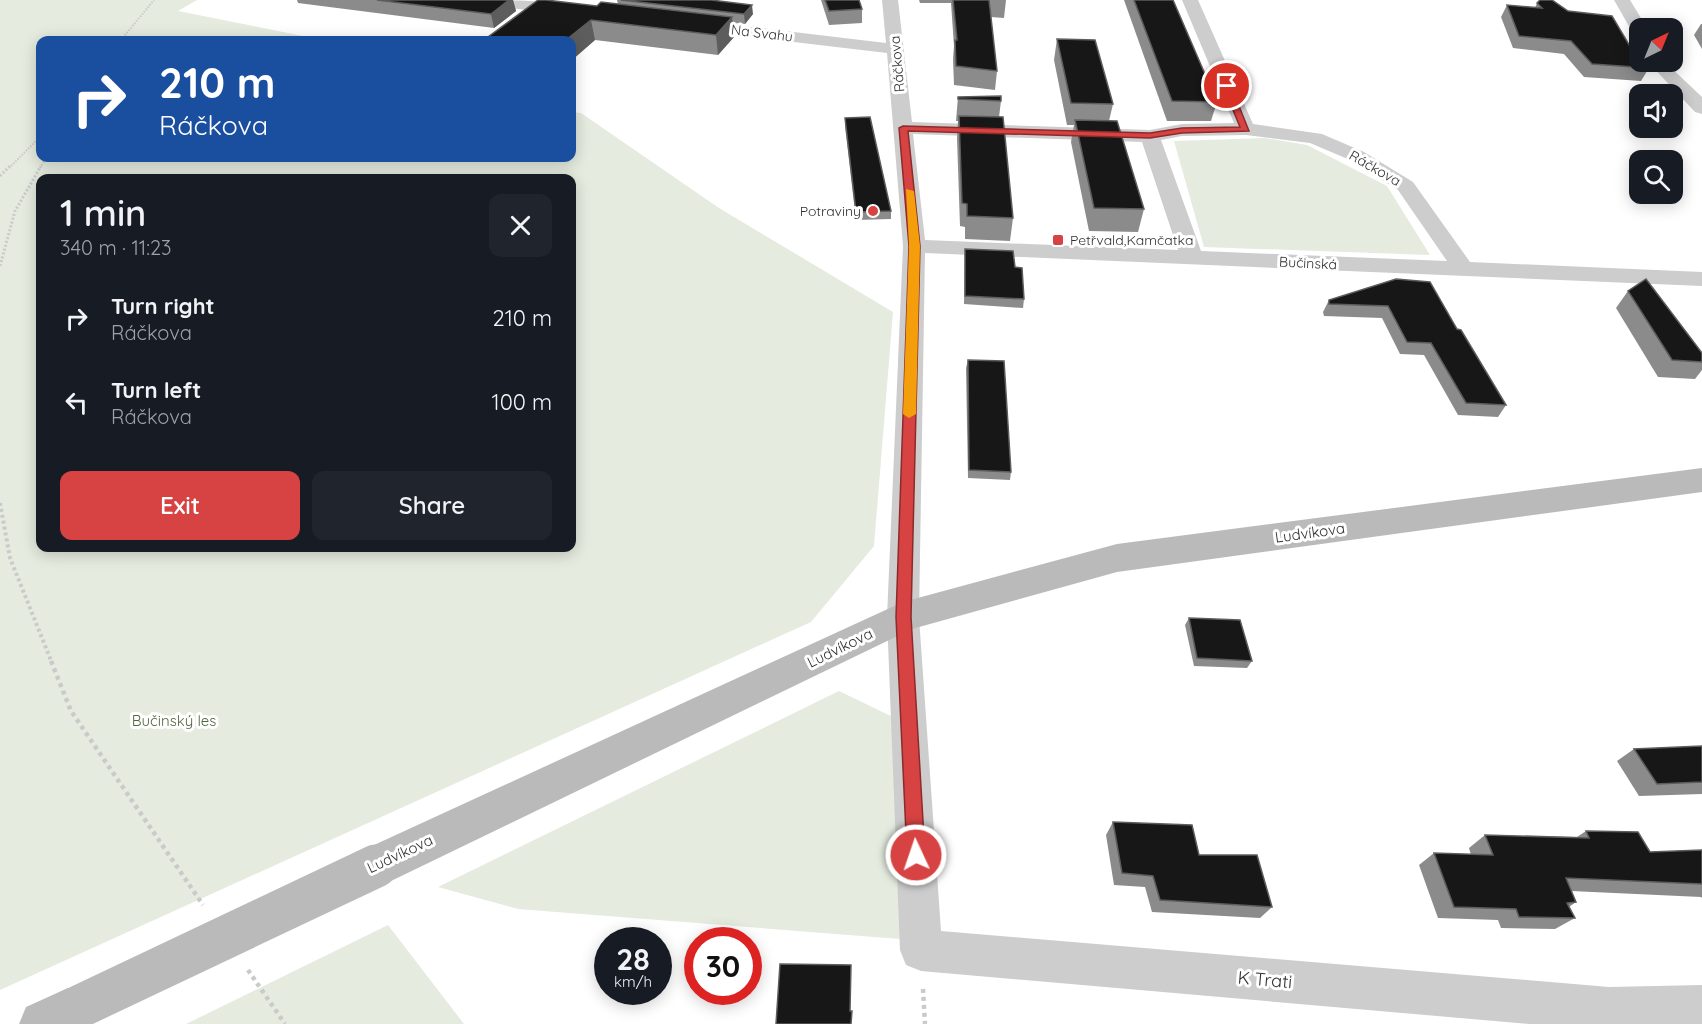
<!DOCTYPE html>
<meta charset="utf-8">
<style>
body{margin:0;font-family:Quicksand,sans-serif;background:#20242c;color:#f1f3f6;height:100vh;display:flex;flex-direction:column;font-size:22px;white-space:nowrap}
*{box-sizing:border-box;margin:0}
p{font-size:20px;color:#9ea1a6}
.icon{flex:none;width:33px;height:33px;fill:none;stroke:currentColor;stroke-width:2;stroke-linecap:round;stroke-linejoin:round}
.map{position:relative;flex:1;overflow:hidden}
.details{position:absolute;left:36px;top:174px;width:540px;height:378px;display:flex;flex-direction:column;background:#171b24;border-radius:12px;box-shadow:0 3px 15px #0003}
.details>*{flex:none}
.top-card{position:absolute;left:36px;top:36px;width:540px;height:126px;border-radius:12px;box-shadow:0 3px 15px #0003;background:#1a4fa0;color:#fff;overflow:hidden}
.needle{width:39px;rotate:43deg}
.tools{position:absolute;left:1629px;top:18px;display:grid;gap:12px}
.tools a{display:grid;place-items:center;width:54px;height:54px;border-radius:12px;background:#171b24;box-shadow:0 3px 15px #0003;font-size:30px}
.speed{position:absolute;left:594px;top:927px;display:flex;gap:12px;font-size:30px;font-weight:700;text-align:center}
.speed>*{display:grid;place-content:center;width:78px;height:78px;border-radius:50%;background:#171b24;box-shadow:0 3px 15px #0003;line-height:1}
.speed small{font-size:15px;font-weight:400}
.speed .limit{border:9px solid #d22;background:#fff;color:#111}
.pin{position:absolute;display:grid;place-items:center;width:51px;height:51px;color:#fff;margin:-26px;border:3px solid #fff;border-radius:50%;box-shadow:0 2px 6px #0007}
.me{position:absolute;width:66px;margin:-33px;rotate:357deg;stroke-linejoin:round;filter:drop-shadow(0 0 4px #0008)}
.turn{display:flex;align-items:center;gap:21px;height:126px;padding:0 24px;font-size:27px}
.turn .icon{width:78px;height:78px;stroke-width:2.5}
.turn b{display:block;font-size:42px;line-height:51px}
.round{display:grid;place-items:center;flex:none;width:63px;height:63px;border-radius:12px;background:#20242c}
.headline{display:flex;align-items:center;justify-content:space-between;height:102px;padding:0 24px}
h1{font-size:36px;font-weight:600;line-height:45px}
.primary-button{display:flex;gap:12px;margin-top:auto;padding:12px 24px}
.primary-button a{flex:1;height:69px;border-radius:12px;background:#d74242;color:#fff;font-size:24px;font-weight:600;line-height:69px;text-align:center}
.primary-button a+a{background:#20242c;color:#f1f3f6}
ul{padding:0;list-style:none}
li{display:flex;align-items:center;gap:18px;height:84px;padding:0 24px}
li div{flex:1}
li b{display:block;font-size:22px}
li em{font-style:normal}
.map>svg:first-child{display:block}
.green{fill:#e5ebdf;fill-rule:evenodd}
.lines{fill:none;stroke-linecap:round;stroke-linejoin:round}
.path-far3{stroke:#cacaca;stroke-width:2;stroke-dasharray:1.5 1.5;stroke-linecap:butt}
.path-far2{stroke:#cacaca;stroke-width:3;stroke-dasharray:2 2;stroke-linecap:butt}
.path-far1{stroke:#cacaca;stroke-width:4;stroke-dasharray:3 3;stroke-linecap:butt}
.path{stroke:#cacaca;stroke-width:4.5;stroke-dasharray:4 4;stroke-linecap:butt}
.street{fill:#cdcdcd;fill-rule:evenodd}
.secondary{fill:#bababa;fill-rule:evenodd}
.secondary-bridge{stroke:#bababa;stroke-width:43}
.wall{fill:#8b8b8b}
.shaded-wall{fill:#5d5d5d}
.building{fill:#171717;stroke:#5d5d5d;stroke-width:1.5}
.route{fill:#d74242;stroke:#8c2b2b;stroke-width:1.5}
.slow{fill:#f59e0b}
.poi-dot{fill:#d74242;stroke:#fff;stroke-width:2}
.labels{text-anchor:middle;stroke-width:6;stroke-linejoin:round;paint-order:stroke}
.far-street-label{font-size:14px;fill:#303030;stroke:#fff}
.far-poi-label{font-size:14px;fill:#303030;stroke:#fff;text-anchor:end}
.street-label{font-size:15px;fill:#303030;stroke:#fff}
.park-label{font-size:15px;fill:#506840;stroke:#fff}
.near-street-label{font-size:18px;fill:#303030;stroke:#fff}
</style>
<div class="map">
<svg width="1702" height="1024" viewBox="0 0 1702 1024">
<rect width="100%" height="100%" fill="#fff"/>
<!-- green -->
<g class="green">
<path d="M0 0H197L178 11 323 40H40V158H572V112L581 113 719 208 893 312 874 546 811 622 0 990ZM40 178H572V548H40Z"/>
<path d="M1265 138 1307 145 1387 186 1430 255 1204 247 1174 141Z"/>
<path d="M839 691 901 721 900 939 518 909 438 887Z"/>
<path d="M388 925 464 1024H186Z"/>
</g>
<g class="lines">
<!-- path-far3 -->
<g class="path-far3">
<path d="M121 40 154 0"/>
<path d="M9 168 40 137"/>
<path d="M40 168 46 158"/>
</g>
<!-- path-far2 -->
<g class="path-far2">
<path d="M0 176 10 166"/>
<path d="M0 266 15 211 41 166"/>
</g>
<!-- path-far1 -->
<path class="path-far1" d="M0 503 10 558 52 663"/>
<!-- path -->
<g class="path">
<path d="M51 661 71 711 203 905"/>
<path d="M248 970 285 1024"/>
<path d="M923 989 925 1024"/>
</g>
<!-- street -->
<g class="street">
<path d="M476 0C494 0 569 0 579 10L571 15 484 5Z"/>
<path d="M882 0H898L912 122 1150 130 1182 124 1234 123 1182 0H1198L1253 124 1322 134 1364 152 1413 182 1470 262 1702 272V286L925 253 919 617 941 931 1609 987 1702 985V1024H1529L921 971 906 965 900 950 887 617 903 246 887 53 693 30 685 25 693 20 886 43ZM913 134 1142 142 1178 250 925 240ZM1246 135 1310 143 1350 160 1398 190 1447 261 1201 251 1161 140 1182 136Z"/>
<path d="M1614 0H1630L1647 28H1640V36L1634 35Z"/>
<path d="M1648 62H1665L1702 97V114L1695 112Z"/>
</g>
<!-- secondary -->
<g class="secondary">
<path d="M1702 468V492L1117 572 912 629 391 881 376 888 361 881 354 866 361 851 903 602 1117 544Z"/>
<path d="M68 988 85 995 92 1012 87 1024H19L26 1007Z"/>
</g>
<!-- secondary-bridge -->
<path class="secondary-bridge" d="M68 1012 376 866"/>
</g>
<!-- wall -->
<g class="wall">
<path d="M297 0H513L516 11 494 28 298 3Z"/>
<path d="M617 0H660L753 14 745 24 733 23 734 37 718 55 595 40 572 60 597 6 618 4Z"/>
<path d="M821 0H859L862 9V23L829 25Z"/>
<path d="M919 0H1006L1004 18 991 17 997 71 995 90 954 85 953 59 954 46 951 3H920Z"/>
<path d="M1124 0H1173L1217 102 1211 121H1167Z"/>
<path d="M1537 3 1638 60 1649 68 1641 81 1584 77 1564 54 1513 48 1501 17 1507 5 1535 8Z"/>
<path d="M1701 24H1702V49L1694 35Z"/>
<path d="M1057 39 1113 104 1109 121 1144 209 1138 232 1089 231 1071 142 1074 125H1067L1054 60Z"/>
<path d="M958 97 1001 101 999 117 1013 218 1010 241 965 239V227L960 226 957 138 958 121H956Z"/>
<path d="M845 118 891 211V219L856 220 845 126Z"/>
<path d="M965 249 1015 267 1024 299 1023 308 964 304Z"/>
<path d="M1396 279 1457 329 1506 405 1498 417 1458 415 1424 355 1400 354 1382 318 1324 316 1323 312 1329 300Z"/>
<path d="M1628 291 1702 353V370L1695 379 1658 377 1616 308Z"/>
<path d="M968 360 1011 472 1010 480 968 478 966 368Z"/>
<path d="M1189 618 1252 661 1247 668 1194 666 1185 625Z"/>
<path d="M1702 746V794L1639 796 1617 761 1634 749Z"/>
<path d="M1113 822 1199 855 1272 907 1260 918 1152 912 1145 887 1114 885 1106 835Z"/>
<path d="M1586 831 1650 852 1702 850V898L1701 897 1571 891 1576 902 1569 907 1575 918 1555 929 1501 928 1498 920 1438 918 1419 865 1434 853 1471 855 1469 848 1485 835 1577 837Z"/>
</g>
<!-- shaded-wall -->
<g class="shaded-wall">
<path d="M509 0H513L516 11 494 28 491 14Z"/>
<path d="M752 5 753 14 745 24 744 14Z"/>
<path d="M732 17 734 37 718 55 716 35Z"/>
<path d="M591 20 595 40 572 60V40H566Z"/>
</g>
<!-- building -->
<g class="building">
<path d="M377 0H509L491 14Z"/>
<path d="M538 0H546L597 6 601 2 732 17 716 35 591 20 566 40H484Z"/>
<path d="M621 0H711L752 5 744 14Z"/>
<path d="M825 0H859L862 9 829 11Z"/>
<path d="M953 0H989L997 71 956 66 955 40H957Z"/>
<path d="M1134 0H1173L1217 102 1172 101Z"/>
<path d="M1540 0H1552L1568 11 1612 16 1638 60 1649 68 1592 64 1571 41 1519 36 1507 5 1542 8 1537 3Z"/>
<path d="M1057 39 1095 40 1113 104 1071 103Z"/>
<path d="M1001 96V101L958 99V97Z"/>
<path d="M959 116 1003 117 1013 218 967 216V204L962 203Z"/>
<path d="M870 117 891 211 856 212 845 118Z"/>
<path d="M1075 120 1117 121 1144 209 1094 208Z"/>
<path d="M965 249 1013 251 1015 267 1022 268 1024 299 965 296Z"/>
<path d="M1396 279 1430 282 1457 329 1461 330 1506 405 1466 403 1431 343 1407 342 1388 306 1329 304V300Z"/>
<path d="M1646 279 1702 353V362L1672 360 1628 291Z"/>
<path d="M968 360 1004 361 1011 472 969 470Z"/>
<path d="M1189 618 1240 620 1252 661 1197 658Z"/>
<path d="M1702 746V782L1657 784 1634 749Z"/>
<path d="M1113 822 1192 825 1199 855H1257L1272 907 1160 900 1153 876 1122 873Z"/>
<path d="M1586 831 1638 832 1650 852 1702 850V884L1566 878 1576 902 1567 903 1575 918 1519 917 1516 909 1454 907 1434 853 1493 855 1485 835 1589 838Z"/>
<path d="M780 964 851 965 850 1011H852L851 1024H776Z"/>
</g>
<!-- route -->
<path class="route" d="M1227 84 1231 86 1249 131 1182 133 1150 138 908 131 920 246 911 617 925 855 922 861 916 864 909 861 907 855 896 617 909 246 899 128 903 126 1150 133 1182 128 1240 127 1223 86Z"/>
<!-- slow -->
<path class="slow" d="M906 189 914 191 920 246 916 414 909 418 903 414 909 246Z"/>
<!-- markers -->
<g class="poi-dot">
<circle cx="873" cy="211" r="6"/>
<rect x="1052" y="234" width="12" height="12" rx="3"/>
</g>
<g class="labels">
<!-- far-street labels -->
<g class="far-street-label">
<text transform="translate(762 33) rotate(7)" y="5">Na Svahu</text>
<text transform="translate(897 64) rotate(-95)" y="5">Ráčkova</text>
<text transform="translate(1375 168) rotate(30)" y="5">Ráčkova</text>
<text transform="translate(1308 263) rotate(3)" y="5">Bučinská</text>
</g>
<!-- far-poi labels -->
<g class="far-poi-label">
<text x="861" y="216">Potraviny</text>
<text x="1070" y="245" text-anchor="start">Petřvald,Kamčatka</text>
</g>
<!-- street labels -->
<g class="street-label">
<text transform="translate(1310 533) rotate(-8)" y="5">Ludvíkova</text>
<text transform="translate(840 648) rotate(-26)" y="5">Ludvíkova</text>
<text transform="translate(400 854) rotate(-25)" y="5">Ludvíkova</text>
</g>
<!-- park labels -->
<g class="park-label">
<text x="174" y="726">Bučinský les</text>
</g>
<!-- near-street labels -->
<g class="near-street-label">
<text transform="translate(1265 980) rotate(5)" y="6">K Trati</text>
</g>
</g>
</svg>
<div class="tools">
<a><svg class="needle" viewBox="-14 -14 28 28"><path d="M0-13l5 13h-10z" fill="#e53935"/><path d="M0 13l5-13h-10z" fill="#9ea1a6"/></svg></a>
<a><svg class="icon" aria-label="sound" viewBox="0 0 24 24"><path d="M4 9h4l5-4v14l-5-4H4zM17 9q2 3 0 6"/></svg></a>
<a><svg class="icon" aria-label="search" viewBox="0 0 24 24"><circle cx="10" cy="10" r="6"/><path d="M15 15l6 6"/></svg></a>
</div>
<div class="speed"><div>28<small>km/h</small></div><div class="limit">30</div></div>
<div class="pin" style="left:1227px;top:86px;background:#d93025"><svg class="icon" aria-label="arrive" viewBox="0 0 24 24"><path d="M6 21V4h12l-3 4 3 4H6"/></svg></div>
<svg class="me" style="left:916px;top:855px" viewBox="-20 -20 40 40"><circle r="17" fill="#d74242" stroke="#fff" stroke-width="3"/><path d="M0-11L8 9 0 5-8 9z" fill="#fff"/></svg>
<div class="top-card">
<div class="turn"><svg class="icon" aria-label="right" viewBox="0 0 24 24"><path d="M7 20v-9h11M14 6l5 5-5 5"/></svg><div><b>210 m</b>Ráčkova</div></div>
</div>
<section class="details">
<div class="headline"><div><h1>1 min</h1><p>340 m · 11:23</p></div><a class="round"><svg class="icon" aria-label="close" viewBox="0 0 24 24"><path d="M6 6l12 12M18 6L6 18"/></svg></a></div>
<ul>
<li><svg class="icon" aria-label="right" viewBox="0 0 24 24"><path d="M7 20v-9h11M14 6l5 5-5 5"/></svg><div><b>Turn right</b><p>Ráčkova</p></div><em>210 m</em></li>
<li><svg class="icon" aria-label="left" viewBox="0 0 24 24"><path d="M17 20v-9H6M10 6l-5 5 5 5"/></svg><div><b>Turn left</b><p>Ráčkova</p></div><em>100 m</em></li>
</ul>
<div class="primary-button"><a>Exit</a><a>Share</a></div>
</section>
</div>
